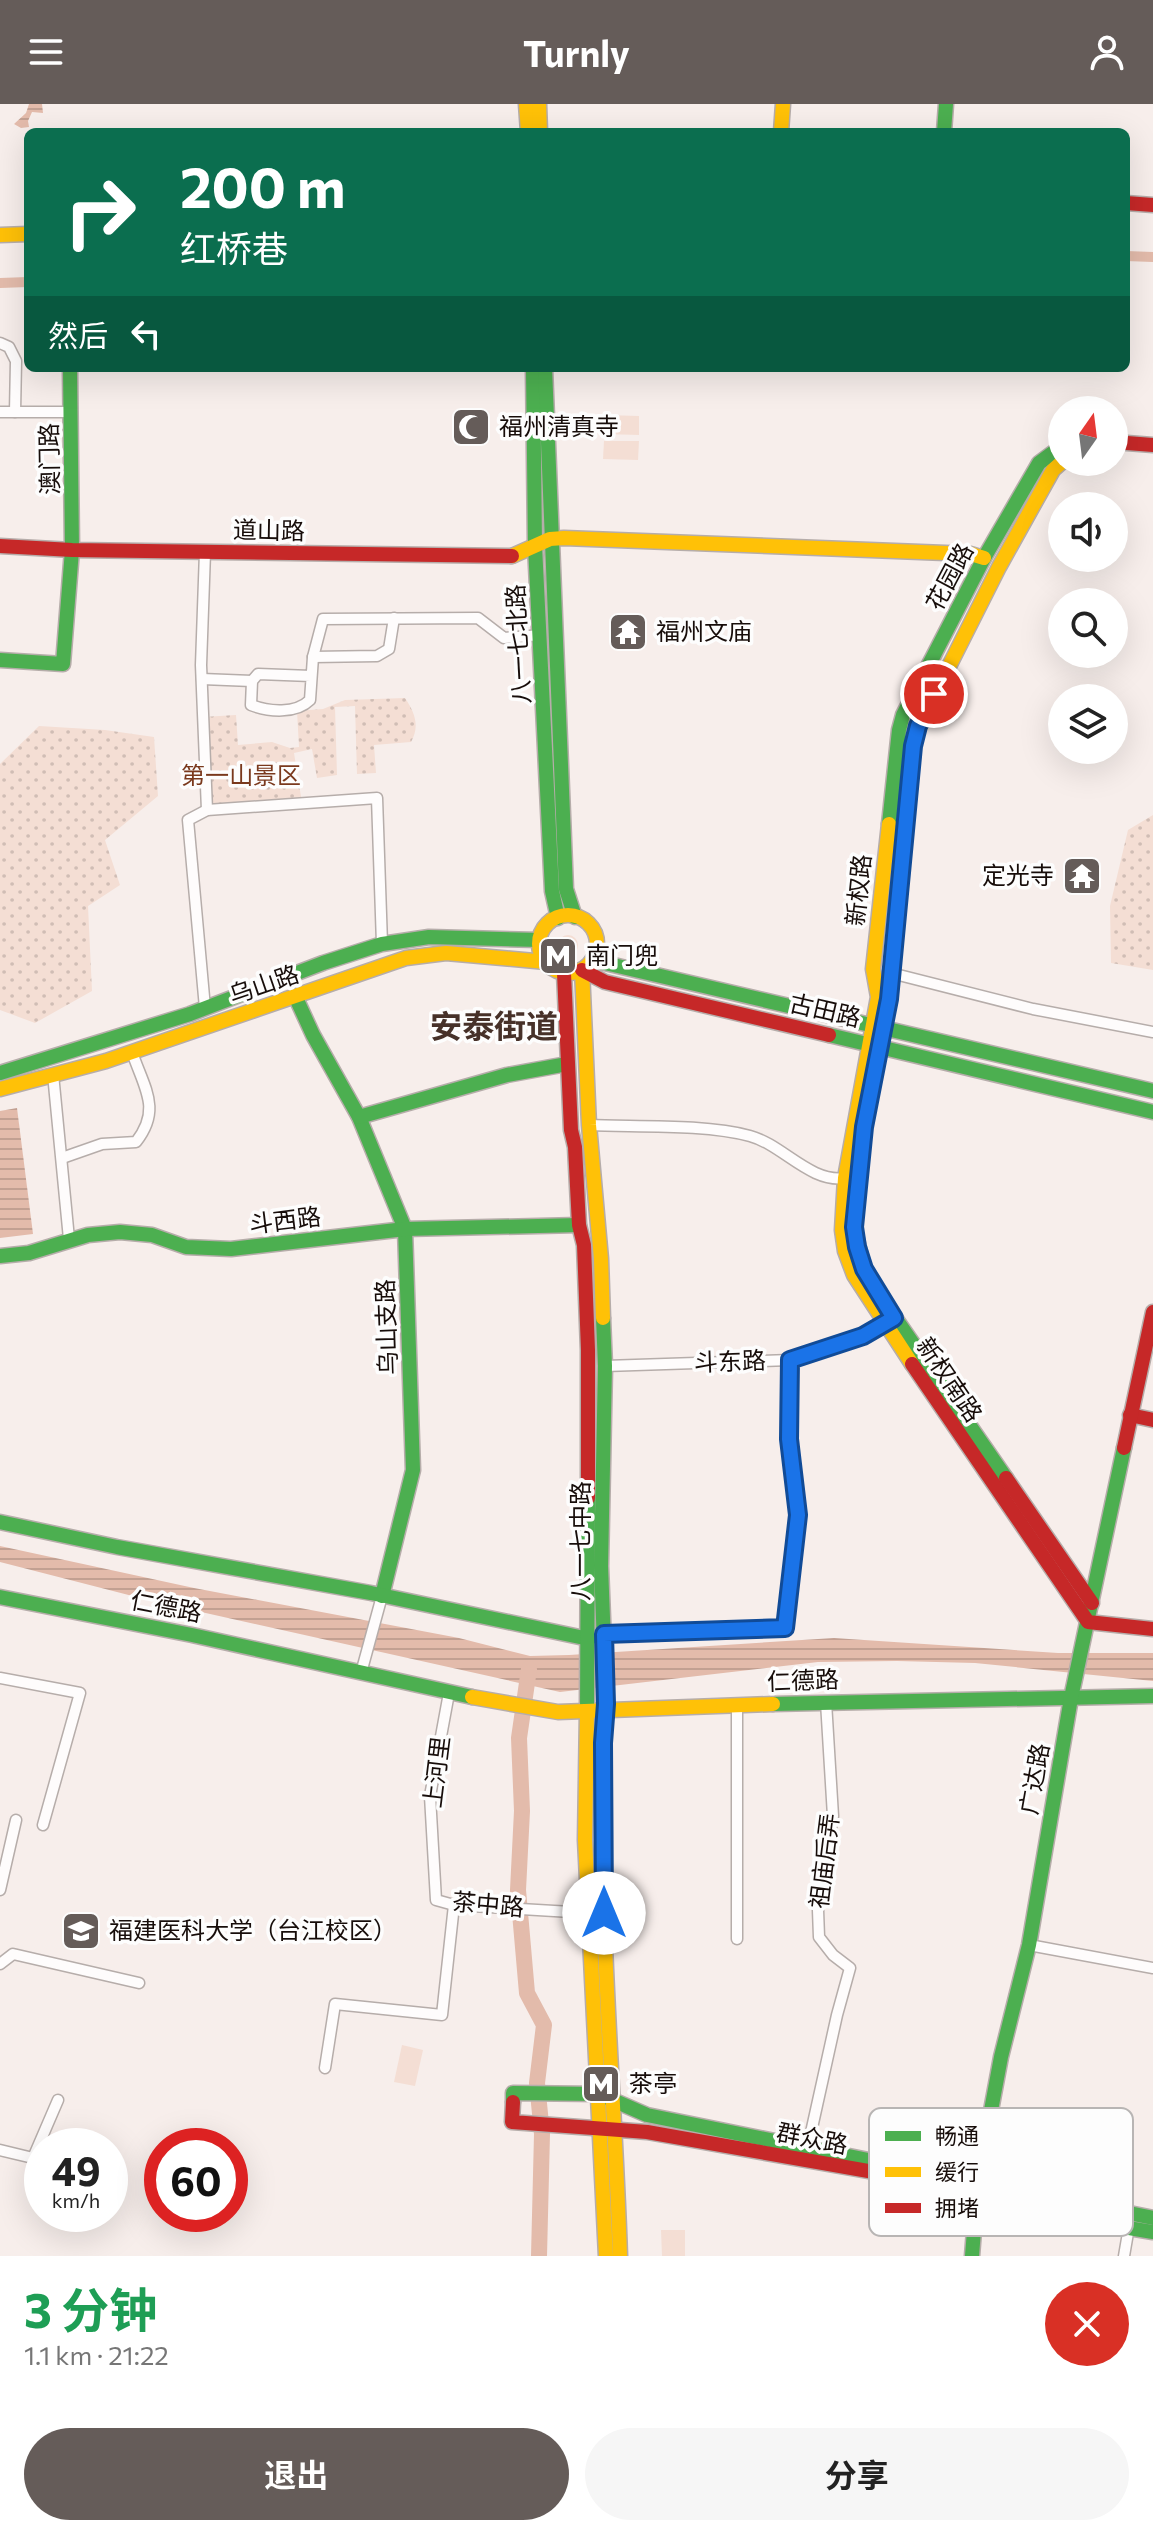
<!DOCTYPE html>
<html lang="zh">
<meta charset="utf-8">
<style>
body{margin:0;font-family:Commissioner,"Noto Sans SC",sans-serif;background:#f6f6f6;color:#222;height:100vh;display:flex;flex-direction:column;font-size:30px;white-space:nowrap}
*{box-sizing:border-box;margin:0}
p{font-size:26px;color:#767676}
.icon{flex:none;width:44px;height:44px;fill:none;stroke:currentColor;stroke-width:2;stroke-linecap:round;stroke-linejoin:round}
.map{position:relative;height:2152px;overflow:hidden}
.sheet{display:flex;flex-direction:column;background:#fff;flex:1}
.sheet>*{flex:none}
.top-card{position:absolute;left:24px;top:24px;width:1106px;height:244px;border-radius:12px;box-shadow:0 8px 32px #0002;background:#0b6e4f;color:#fff;overflow:hidden}
.needle{width:52px;rotate:14deg}
.controls{position:absolute;left:1048px;top:292px;display:grid;gap:16px}
.controls a{display:grid;place-items:center;width:80px;height:80px;border-radius:50%;background:#fff;box-shadow:0 8px 32px #0002;font-size:40px}
.speed{position:absolute;left:24px;top:2024px;display:flex;gap:16px;font-size:40px;font-weight:700;text-align:center}
.speed>*{display:grid;place-content:center;width:104px;height:104px;border-radius:50%;background:#fff;box-shadow:0 8px 32px #0002;line-height:1}
.speed small{font-size:20px;font-weight:400}
.speed .limit{border:12px solid #d22;background:#fff;color:#111}
.pin{position:absolute;display:grid;place-items:center;width:68px;height:68px;color:#fff;margin:-34px;border:4px solid #fff;border-radius:50%;box-shadow:0 2px 8px #0007}
.me{position:absolute;width:88px;margin:-44px;rotate:0deg;stroke-linejoin:round;filter:drop-shadow(0 0 6px #0008)}
.turn{display:flex;align-items:center;gap:28px;height:168px;padding:0 24px;font-size:36px}
.turn .icon{width:104px;height:104px;stroke-width:2.5}
.turn b{display:block;font-size:56px;line-height:68px}
.then{display:flex;align-items:center;height:76px;padding:0 24px;background:#0003;gap:16px;font-size:30px}
.round{display:grid;place-items:center;flex:none;width:84px;height:84px;border-radius:42px;background:#f6f6f6}
.summary{display:flex;align-items:center;justify-content:space-between;height:136px;padding:0 24px}
h1{font-size:48px;font-weight:700;line-height:60px;color:#1e9e55}
.action{display:flex;gap:16px;margin-top:auto;padding:16px 24px}
.action a{flex:1;height:92px;border-radius:48px;background:#655c59;color:#fff;font-size:32px;font-weight:700;line-height:92px;text-align:center}
.action a+a{background:#f6f6f6;color:#222}
header{display:flex;justify-content:space-between;align-items:center;height:104px;padding:0 24px;background:#655c59;color:#fff;font-size:36px;font-weight:700}
.map>svg:first-child{display:block}
.grass{fill:#f4ded4}
.park{fill:url(#park-dots)}
.water{fill:url(#water-rules)}
.lines{fill:none;stroke-linecap:round;stroke-linejoin:round}
.canal{stroke:#e3bbab;stroke-width:10}
.river{stroke:#e3bbab;stroke-width:16}
.street-casing{stroke:#b6adaa;stroke-width:13}
.fast-casing{stroke:#b6adaa;stroke-width:17}
.slow-casing{stroke:#b6adaa;stroke-width:17}
.jam-casing{stroke:#b6adaa;stroke-width:17}
.street{stroke:#fefcfc;stroke-width:10}
.fast{stroke:#4caf50;stroke-width:14}
.slow{stroke:#ffc107;stroke-width:14}
.jam{stroke:#c62828;stroke-width:14}
.route-casing{stroke:#114b97;stroke-width:20}
.route{stroke:#1a73e8;stroke-width:14}
.labels{text-anchor:middle;stroke-width:7;stroke-linejoin:round;paint-order:stroke}
.poi-label{font-size:24px;fill:#170d0a;stroke:#fdfdfd;text-anchor:start}
.street-label{font-size:24px;fill:#170d0a;stroke:#fdfdfd}
.park-label{font-size:24px;fill:#7a391d;stroke:#fdfdfd}
.district-label{font-size:32px;font-weight:bold;fill:#473129;stroke:#fdfdfd}
.key{fill:#fdfdfd;stroke:#b8b5b4;stroke-width:2}
.key-label{font-size:22px;fill:#170d0a}
</style>
<header><svg class="icon" aria-label="menu" viewBox="0 0 24 24"><path d="M4 6h16M4 12h16M4 18h16"/></svg>Turnly<svg class="icon" aria-label="person" viewBox="0 0 24 24"><circle cx="12" cy="8" r="4"/><path d="M4 21q1-7 8-7t8 7"/></svg></header>
<div class="map">
<svg width="1153" height="2152" viewBox="0 0 1153 2152">
<defs>
<pattern id="park-dots" width="8" height="8" patternUnits="userSpaceOnUse" patternTransform="scale(2)"><rect width="8" height="8" fill="#f4ded4"/><path d="M2 2h.1M6 6h.1" fill="none" stroke="#d0bdb5" stroke-width="1.8" stroke-linecap="round"/></pattern>
<pattern id="water-rules" width="6" height="5" patternUnits="userSpaceOnUse" patternTransform="scale(2)"><rect width="6" height="5" fill="#e3bbab"/><path d="M0 2.5h6" fill="none" stroke="#c2a092"/></pattern>
</defs>
<rect width="100%" height="100%" fill="#f7eeeb"/>
<!-- grass -->
<g class="grass">
<path d="M604 311 639 312V331L604 330Z"/>
<path d="M604 337H639L638 356 603 355Z"/>
<circle cx="568" cy="841" r="10"/>
<path d="M402 1941 423 1946 415 1982 394 1978Z"/>
<path d="M661 2126H685V2152H662Z"/>
</g>
<!-- park -->
<g class="park">
<path d="M405 594C415 609 420 622 411 638L374 641 376 669 357 670 355 602 335 603 337 671 317 674 312 645 294 649 302 699 207 706 203 613 236 611 238 641 272 638 290 644 299 643 297 607 323 605 345 596Z"/>
<path d="M39 622 105 626 154 633 158 692 105 736 120 781 88 802 92 887 35 919 0 906V660Z"/>
<path d="M1153 711V866L1111 859 1110 802 1128 726Z"/>
</g>
<!-- water -->
<g class="water">
<path d="M29 0H42L43 9 32 8 28 17 29 23 21 24 14 20 26 9Z"/>
<path d="M17 1004 33 1130 0 1134V1007Z"/>
<path d="M0 1442 194 1484 459 1534 530 1552 569 1551 834 1534 1058 1549H1153V1577L975 1559 897 1557 818 1558 560 1588 152 1497 0 1458Z"/>
</g>
<g class="lines">
<!-- canal -->
<g class="canal">
<path d="M1126 152 1153 153"/>
<path d="M0 179 28 178"/>
</g>
<!-- river -->
<path class="river" d="M529 1565 519 1634 522 1707 518 1786 527 1889 544 1921 537 1979 542 2030 539 2152"/>
<!-- street casing -->
<g class="street-casing">
<g id="street">
<path d="M0 239 9 243 16 257 15 308"/>
<path d="M0 308H71"/>
<path d="M205 448 201 561 207 706"/>
<path d="M313 553 377 552 389 545 394 514"/>
<path d="M311 572 258 570 252 577 251 601C269 608 296 610 310 596L313 553 323 515 478 514 504 534 541 531"/>
<path d="M202 575 252 577"/>
<path d="M891 869 1033 905 1153 928"/>
<path d="M205 904 188 716 207 706 377 694 382 840"/>
<path d="M53 970 69 1135"/>
<path d="M589 1021C637 1023 706 1020 750 1032 783 1041 810 1079 845 1074"/>
<path d="M62 1054 102 1040 136 1038C162 1005 144 984 132 948"/>
<path d="M605 1262 790 1256 863 1232 887 1219"/>
<path d="M604 1530 785 1524 798 1411 789 1335 790 1256"/>
<path d="M361 1569 382 1492"/>
<path d="M0 1574 80 1589 43 1721"/>
<path d="M449 1589 430 1692 436 1796 454 1801 588 1809"/>
<path d="M737 1601V1835"/>
<path d="M0 1786 16 1716"/>
<path d="M1029 1841 1153 1864"/>
<path d="M0 1860 13 1850 139 1879"/>
<path d="M325 1964 335 1900 442 1911 454 1801"/>
<path d="M808 2042 837 1911 850 1864 833 1851 819 1833 818 1806 833 1712 826 1598"/>
<path d="M0 2046 33 2054 58 1996"/>
<path d="M1124 2152 1129 2123"/>
</g>
</g>
<!-- fast casing -->
<g class="fast-casing">
<g id="fast">
<path d="M944 28 946 0"/>
<path d="M533 264 535 442 552 787 558 814"/>
<path d="M545 264 566 785 575 813"/>
<path d="M0 556 63 560 72 446 70 264"/>
<path d="M919 622 915 630 889 895 864 1023 854 1123 864 1165 878 1189 1006 1374"/>
<path d="M889 720 899 626 903 611 984 454 1039 359 1062 342"/>
<path d="M592 856 1153 987"/>
<path d="M296 894 313 931 359 1013 405 1125 413 1366 382 1492"/>
<path d="M829 931 1153 1008"/>
<path d="M0 969 190 910 323 859 382 840 429 833 540 836"/>
<path d="M359 1013 507 971 567 960"/>
<path d="M0 1152 29 1149 88 1131 120 1128 152 1131 186 1143 231 1145 405 1125 579 1121"/>
<path d="M603 1214 605 1262 601 1462 606 1592"/>
<path d="M0 1418 117 1443 371 1489 589 1535"/>
<path d="M0 1493 192 1531 472 1593"/>
<path d="M773 1600 1153 1592"/>
<path d="M587 1608 588 1394"/>
<path d="M513 1998V1989L599 1990 647 2011 1153 2114"/>
<path d="M908 2074 1063 2113 1153 2128"/>
<path d="M972 2152 978 2076 1001 1953 1029 1841 1071 1594 1124 1344"/>
</g>
</g>
<!-- slow casing -->
<g class="slow-casing">
<g id="slow">
<path d="M526 0 528 28"/>
<path d="M539 0 540 28"/>
<path d="M781 28 783 0"/>
<path d="M0 131 28 130"/>
<path d="M512 452 550 435 564 434 971 450 984 454"/>
<path d="M919 622 999 463 1053 366 1062 358"/>
<path d="M889 720 873 865 878 893 845 1074 842 1126 845 1147 854 1171 912 1260"/>
<circle cx="568" cy="840" r="29"/>
<path d="M582 866 589 1021 601 1155 603 1214"/>
<path d="M0 985 106 957 406 854 446 849 546 858"/>
<path d="M606 1592C594 1779 614 1966 620 2152"/>
<path d="M472 1593 558 1608 773 1600"/>
<path d="M587 1608 585 1736 606 2152"/>
</g>
</g>
<!-- jam casing -->
<g class="jam-casing">
<g id="jam">
<path d="M1126 99 1153 101"/>
<path d="M1114 338 1153 341"/>
<path d="M0 442 72 446 512 452"/>
<path d="M582 866 605 878 829 931"/>
<path d="M564 869 571 1026 575 1043 579 1121 584 1141 588 1246V1394"/>
<path d="M912 1260 1088 1518 1153 1525"/>
<path d="M1130 1311 1153 1316"/>
<path d="M1124 1344 1153 1208"/>
<path d="M1006 1374 1092 1499"/>
<path d="M513 1998 512 2018 647 2028 908 2074"/>
</g>
</g>
<!-- street -->
<use href="#street" class="street"/>
<!-- fast -->
<use href="#fast" class="fast"/>
<!-- slow -->
<use href="#slow" class="slow"/>
<!-- jam -->
<use href="#jam" class="jam"/>
</g>
<g class="lines">
<!-- route casing -->
<g class="route-casing">
<path id="route" d="M604 1809 603 1639 606 1600 604 1530 785 1524 798 1411 789 1335 790 1256 863 1232 894 1214 864 1165 857 1143 854 1123 864 1023 889 895 913 642 918 622 934 590"/>
</g>
<!-- route -->
<use href="#route" class="route"/>
</g>
<!-- icons -->
<defs>
<g id="mosque-square" transform="scale(2)"><rect x="-9" y="-9" width="18" height="18" rx="4" fill="#655c59" stroke="#fdfdfd"/><path d="M3.5-4.9A6 6 0 1 0 3.5 4.9A5 5 0 1 1 3.5-4.9Z" fill="#fff"/></g>
<g id="temple-square" transform="scale(2)"><rect x="-9" y="-9" width="18" height="18" rx="4" fill="#655c59" stroke="#fdfdfd"/><path d="M0-6L5-2H3V0L6.5 2.5H4V6H1.5V3h-3V6H-4V2.5H-6.5L-3 0V-2H-5Z" fill="#fff"/></g>
<g id="metro-square" transform="scale(2)"><rect x="-9" y="-9" width="18" height="18" rx="4" fill="#655c59" stroke="#fdfdfd"/><path d="M-5.5 5V-5H-3L0 0L3-5H5.5V5H3V-.5L0 4L-3-.5V5Z" fill="#fff"/></g>
<g id="university-square" transform="scale(2)"><rect x="-9" y="-9" width="18" height="18" rx="4" fill="#655c59" stroke="#fdfdfd"/><path d="M0-5L7-2L0 1L-7-2ZM-4 1L0 2.5L4 1V4Q0 6-4 4Z" fill="#fff"/></g>
</defs>
<g fill-rule="evenodd">
<use href="#mosque-square" x="471" y="323"/>
<use href="#temple-square" x="628" y="528"/>
<use href="#temple-square" x="1082" y="772"/>
<use href="#metro-square" x="558" y="852"/>
<use href="#university-square" x="81" y="1827"/>
<use href="#metro-square" x="601" y="1980"/>
</g>
<g class="labels">
<!-- poi labels -->
<g class="poi-label">
<text x="499" y="331">福州清真寺</text>
<text x="656" y="536">福州文庙</text>
<text x="1054" y="780" text-anchor="end">定光寺</text>
<text x="586" y="860">南门兜</text>
<text x="109" y="1835">福建医科大学（台江校区）</text>
<text x="629" y="1988">茶亭</text>
</g>
<!-- street labels -->
<g class="street-label">
<text transform="translate(50 355) rotate(-91)" y="8">澳门路</text>
<text transform="translate(269 427) rotate(1)" y="8">道山路</text>
<text transform="translate(950 473) rotate(-62)" y="8">花园路</text>
<text transform="translate(519 540) rotate(-93)" y="8">八一七北路</text>
<text transform="translate(859 786) rotate(-84)" y="8">新权路</text>
<text transform="translate(264 881) rotate(-19)" y="8">乌山路</text>
<text transform="translate(825 907) rotate(13)" y="8">古田路</text>
<text transform="translate(285 1117) rotate(-7)" y="8">斗西路</text>
<text transform="translate(387 1223) rotate(-92)" y="8">乌山支路</text>
<text transform="translate(730 1258) rotate(-2)" y="8">斗东路</text>
<text transform="translate(949 1276) rotate(56)" y="8">新权南路</text>
<text transform="translate(581 1437) rotate(-90)" y="8">八一七中路</text>
<text transform="translate(166 1503) rotate(11)" y="8">仁德路</text>
<text transform="translate(803 1577) rotate(-2)" y="8">仁德路</text>
<text transform="translate(437 1668) rotate(-83)" y="8">上河里</text>
<text transform="translate(1035 1675) rotate(-80)" y="8">广达路</text>
<text transform="translate(825 1757) rotate(-83)" y="8">祖庙后弄</text>
<text transform="translate(488 1801) rotate(5)" y="8">茶中路</text>
<text transform="translate(812 2035) rotate(11)" y="8">群众路</text>
</g>
<!-- park labels -->
<g class="park-label">
<text x="241" y="680">第一山景区</text>
</g>
<!-- district labels -->
<g class="district-label">
<text x="494" y="934">安泰街道</text>
</g>
</g>
<!-- legend -->
<rect x="869" y="2004" width="264" height="128" rx="12" class="key"/>
<rect x="885" y="2027" width="36" height="10" fill="#4caf50"/>
<rect x="885" y="2063" width="36" height="10" fill="#ffc107"/>
<rect x="885" y="2099" width="36" height="10" fill="#c62828"/>
<g class="key-label">
<text x="935" y="2040">畅通</text>
<text x="935" y="2076">缓行</text>
<text x="935" y="2112">拥堵</text>
</g>
</svg>
<div class="controls">
<a><svg class="needle" viewBox="-14 -14 28 28"><path d="M0-13l5 13h-10z" fill="#e53935"/><path d="M0 13l5-13h-10z" fill="#767676"/></svg></a>
<a><svg class="icon" aria-label="sound" viewBox="0 0 24 24"><path d="M4 9h4l5-4v14l-5-4H4zM17 9q2 3 0 6"/></svg></a>
<a><svg class="icon" aria-label="search" viewBox="0 0 24 24"><circle cx="10" cy="10" r="6"/><path d="M15 15l6 6"/></svg></a>
<a><svg class="icon" aria-label="layers" viewBox="0 0 24 24"><path d="M12 4l9 5-9 5-9-5zM3 14l9 5 9-5"/></svg></a>
</div>
<div class="speed"><div>49<small>km/h</small></div><div class="limit">60</div></div>
<div class="pin" style="left:934px;top:590px;background:#d93025"><svg class="icon" aria-label="arrive" viewBox="0 0 24 24"><path d="M6 21V4h12l-3 4 3 4H6"/></svg></div>
<svg class="me" style="left:604px;top:1809px" viewBox="-20 -20 40 40"><circle r="19" fill="#fff"/><path d="M0-13L10 11 0 6-10 11z" fill="#1a73e8"/></svg>
<div class="top-card">
<div class="turn"><svg class="icon" aria-label="right" viewBox="0 0 24 24"><path d="M7 20v-9h11M14 6l5 5-5 5"/></svg><div><b>200 m</b>红桥巷</div></div>
<div class="then">然后<svg class="icon" aria-label="left" viewBox="0 0 24 24"><path d="M17 20v-9H6M10 6l-5 5 5 5"/></svg></div>
</div>
</div>
<section class="sheet">
<div class="summary"><div><h1>3 分钟</h1><p>1.1 km · 21:22</p></div><a class="round" style="background:#d93025;color:#fff"><svg class="icon" aria-label="close" viewBox="0 0 24 24"><path d="M6 6l12 12M18 6L6 18"/></svg></a></div>
<div class="action"><a>退出</a><a>分享</a></div>
</section>
